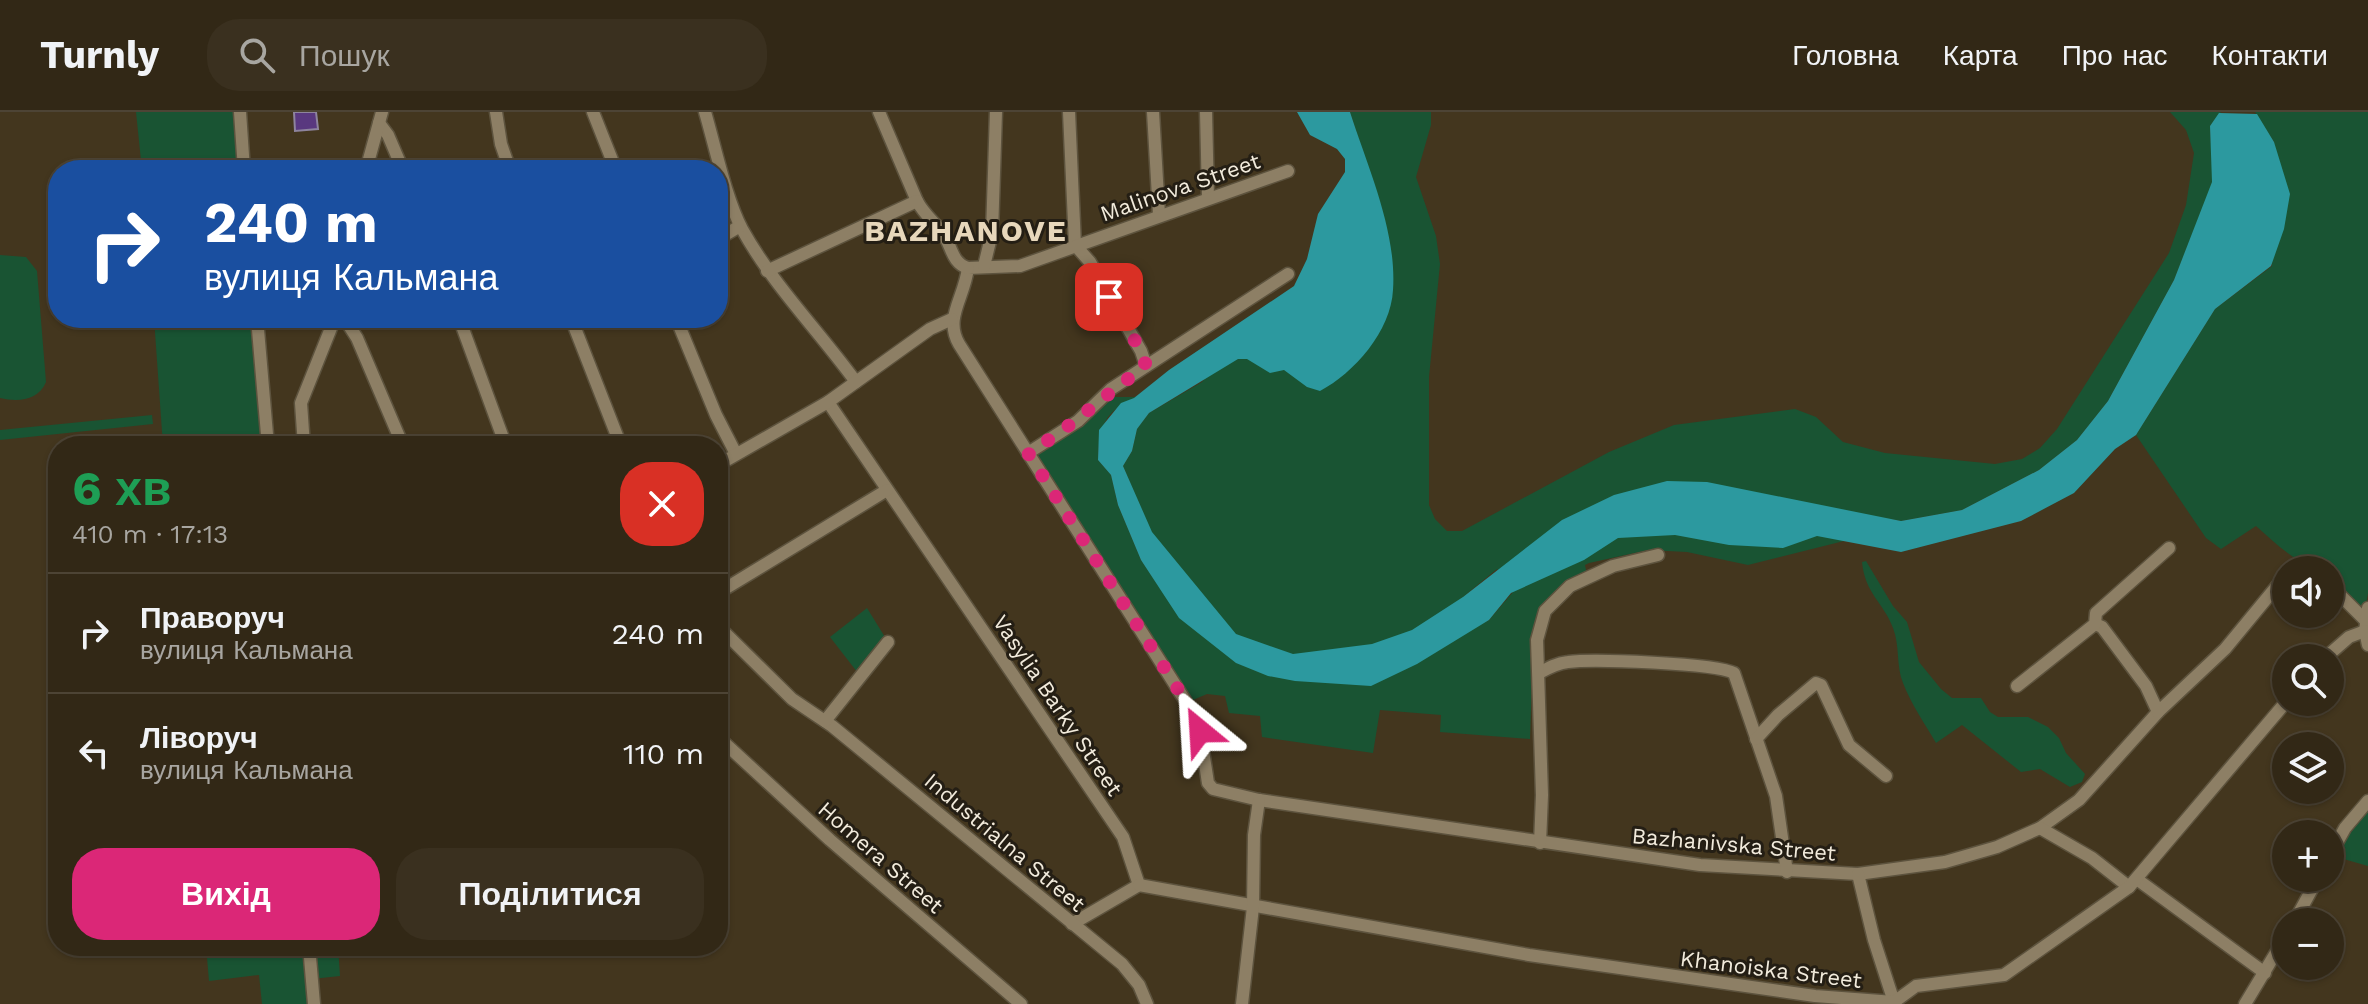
<!DOCTYPE html>
<html lang="uk">
<meta charset="utf-8">
<style>
body{margin:0;font-family:"Work Sans",sans-serif;background:#3a301f;color:#f1f3f6;height:100vh;display:flex;flex-direction:column;font-size:30px;white-space:nowrap}
*{box-sizing:border-box;margin:0}
p{font-size:26px;color:#a8a6a1}
.icon{flex:none;width:44px;height:44px;fill:none;stroke:currentColor;stroke-width:2;stroke-linecap:round;stroke-linejoin:round}
.map{position:relative;flex:1;overflow:hidden}
.panel{position:absolute;left:48px;top:324px;width:680px;height:520px;display:flex;flex-direction:column;background:#322816;border-radius:32px;box-shadow:0 2px 6px #0004,0 0 0 2px #4d4435}
.panel>*{flex:none}
.guide{position:absolute;left:48px;top:48px;width:680px;height:168px;border-radius:32px;box-shadow:0 2px 6px #0004,0 0 0 2px #4d4435;background:#1a4fa0;color:#fff;overflow:hidden}
.buttons{position:absolute;left:2272px;top:444px;display:grid;gap:16px}
.buttons a{display:grid;place-items:center;width:72px;height:72px;border-radius:50%;background:#322816;box-shadow:0 2px 6px #0004,0 0 0 2px #4d4435;font-size:40px}
.pin{position:absolute;display:grid;place-items:center;width:68px;height:68px;color:#fff;margin:-34px;border-radius:16px;box-shadow:0 4px 12px #0006}
.me{position:absolute;width:88px;margin:-44px;rotate:333deg;stroke-linejoin:round;filter:drop-shadow(0 0 6px #0008)}
.turn{display:flex;align-items:center;gap:28px;height:168px;padding:0 24px;font-size:36px}
.turn .icon{width:104px;height:104px;stroke-width:2.5}
.turn b{display:block;font-size:56px;line-height:68px}
.round{display:grid;place-items:center;flex:none;width:84px;height:84px;border-radius:32px;background:#3a301f}
.summary{display:flex;align-items:center;justify-content:space-between;height:136px;padding:0 24px}
h1{font-size:48px;font-weight:700;line-height:60px;color:#1e9e55}
.cta{display:flex;gap:16px;margin-top:auto;padding:16px 24px}
.cta a{flex:1;height:92px;border-radius:32px;background:#db2777;color:#fff;font-size:32px;font-weight:700;line-height:92px;text-align:center}
.cta a+a{background:#3a301f;color:#f1f3f6}
ul{padding:0;list-style:none}
li{display:flex;align-items:center;gap:24px;height:120px;padding:0 24px;border-top:2px solid #4d4435}
li div{flex:1}
li b{display:block;font-size:30px}
li em{font-style:normal}
header{display:flex;align-items:center;gap:48px;box-sizing:border-box;height:112px;padding:0 40px;background:#322816;border-bottom:2px solid #4d4435}
header strong{font-size:38px}
nav{display:flex;gap:44px;margin-inline-start:auto;font-size:28px}
.search{width:560px;height:72px;background:#3a301f;display:flex;align-items:center;gap:20px;box-sizing:border-box;padding:0 28px;border-radius:32px;color:#a8a6a1;font-size:30px}
.map>svg:first-child{display:block}
.green{fill:#195433;fill-rule:evenodd}
.water{fill:#2c999f}
.building{fill:#59387f;stroke:#8e849e;stroke-width:2}
.lines{fill:none;stroke-linecap:round;stroke-linejoin:round}
.minor-casing{stroke:#5d533e;stroke-width:15}
.minor{stroke:#8d7f65;stroke-width:12}
.route{stroke:#db2777;stroke-width:14;stroke-dasharray:0 25.2}
.labels{text-anchor:middle;stroke-width:6;stroke-linejoin:round;paint-order:stroke}
.street-label{font-size:22px;fill:#f2ebdc;stroke:#241e14}
.district-label{font-size:30px;font-weight:bold;letter-spacing:2px;fill:#e7d7bb;stroke:#241e14}
</style>
<header>
<strong>Turnly</strong>
<div class="search"><svg class="icon" aria-label="search" viewBox="0 0 24 24"><circle cx="10" cy="10" r="6"/><path d="M15 15l6 6"/></svg>Пошук</div>
<nav><a>Головна</a><a>Карта</a><a>Про нас</a><a>Контакти</a></nav>
</header>
<div class="map">
<svg width="2368" height="892" viewBox="0 0 2368 892">
<rect width="100%" height="100%" fill="#43361e"/>
<!-- green -->
<g class="green">
<path d="M136 0H240L244 58H142Z"/>
<path d="M1350 0H1431V13L1416 65 1436 124 1440 152 1429 265V393L1435 407 1447 419H1462L1609 340 1674 313 1795 297 1816 305 1843 330 1885 341 1995 352 2022 347 2040 336 2057 317 2169 141 2186 93 2194 41 2186 18 2170 0H2221L2210 14 2213 70 2174 168 2108 289 2077 328 2039 358 1962 398 1901 409 1890 407 1876 421 1748 453 1687 440 1648 438 1589 451 1585 453 1587 463 1548 487 1533 536 1530 627 1440 620 1441 603 1380 598 1373 641 1262 625 1260 604 1229 601 1225 584 1207 582 1186 591 1037 342 1114 285H1136C1104 300 1099 314 1098 348L1111 363 1118 393 1141 448 1158 473 1208 489 1151 420 1123 354 1132 339 1137 317 1149 301 1202 270 1211 260 1273 229 1367 53ZM1497 457 1513 480 1489 508 1465 521 1463 485Z"/>
<path d="M2255 0H2368V481L2365 498 2330 469V458C2301 458 2277 432 2256 414L2221 437 2206 426 2136 323 2215 197 2272 154 2274 30Z"/>
<path d="M0 143 26 145 37 159 46 270C38 289 18 290 0 286Z"/>
<path d="M154 206H257L268 334H163Z"/>
<path d="M152 303 153 312 0 328V318Z"/>
<path d="M1866 449 1893 494 1907 510 1919 550 1941 577 1952 586H1981L1990 600 1998 605H2028L2048 615 2059 626 2066 641 2085 662 2082 670 2070 675 2040 657 2021 660 1962 613 1936 631C1925 612 1911 592 1903 571 1896 554 1900 534 1893 516 1884 491 1865 482 1862 450Z"/>
<path d="M867 496 888 530 861 565 830 525Z"/>
<path d="M2368 698V754L2333 744Z"/>
<path d="M206 834H338L340 864 312 867 314 892H262L259 863 209 869Z"/>
</g>
<!-- water -->
<path class="water" d="M1297 0H1350C1368 56 1397 119 1393 178 1391 219 1354 261 1320 279L1307 275 1284 258 1270 261 1247 247H1238L1149 301 1137 317 1132 339 1123 354 1152 420 1236 522 1293 542 1372 532 1412 518 1463 485 1562 408 1614 383 1667 369 1707 370 1901 409 1962 398 2039 358 2077 328 2108 289 2174 168 2212 70 2210 14 2219 1 2257 2 2274 30 2290 82 2284 117 2271 154 2215 197 2136 323 2115 337 2074 381 2021 409 1901 440 1817 424 1783 436 1729 433 1675 423 1618 426 1584 448 1511 481 1489 508 1417 552 1371 574 1295 569 1268 564 1236 551 1179 506 1141 448 1118 393 1111 363 1098 348 1099 318 1121 291 1134 286 1169 258 1294 174 1307 147 1318 102 1345 60V47L1337 37 1310 23Z"/>
<!-- building -->
<path class="building" d="M294 0H316L318 17 295 19Z"/>
<g class="lines">
<!-- minor casing -->
<g class="minor-casing">
<g id="minor">
<path d="M240 0 244 58"/>
<path d="M496 0 501 32 510 58"/>
<path d="M593 0 616 58"/>
<path d="M705 0C715 34 726 87 742 117 773 173 818 218 856 270"/>
<path d="M879 0 917 89"/>
<path d="M1069 0 1075 133 1090 150 1141 239 1146 254"/>
<path d="M1153 0 1159 102"/>
<path d="M1206 0 1208 85"/>
<path d="M379 11 388 23 403 58"/>
<path d="M366 58 382 0"/>
<path d="M1288 59 1020 154 968 156C964 187 944 206 959 232L1193 601 1200 619 1208 671 1213 677 1259 688 1700 753 1858 762 1945 750 1997 735 2040 716 2079 688 2158 600 2225 537 2286 463"/>
<path d="M718 127 740 114"/>
<path d="M984 154 992 121 996 0"/>
<path d="M767 159 917 89C924 102 933 109 942 120 952 133 951 151 968 156"/>
<path d="M257 206 268 334"/>
<path d="M339 206 348 212 357 226 403 334"/>
<path d="M459 206 506 334"/>
<path d="M571 206 621 334"/>
<path d="M676 206 716 303 736 342"/>
<path d="M828 290 1123 725 1139 773 1072 812"/>
<path d="M304 334 301 291 335 206"/>
<path d="M1028 341 1078 309 1111 277 1288 162"/>
<path d="M718 353 828 290 930 217 952 207"/>
<path d="M2330 473 2365 508"/>
<path d="M718 481 887 378"/>
<path d="M2368 496 2365 519 2368 533"/>
<path d="M2095 512 2102 515 2146 574 2158 600"/>
<path d="M718 514 792 587 832 614 1122 852 1139 873 1147 892"/>
<path d="M2325 546 2349 525 2365 519"/>
<path d="M1539 561C1548 556 1557 551 1568 550 1593 547 1715 551 1734 561L1776 684 1787 760"/>
<path d="M2017 574 2095 512 2096 501 2169 436"/>
<path d="M825 609 888 530"/>
<path d="M718 625 830 728 1021 892"/>
<path d="M1756 627 1778 603 1816 571 1821 573 1849 633 1886 664"/>
<path d="M2040 716 2092 746 2129 775"/>
<path d="M1540 731 1542 683 1537 528 1545 499 1570 474 1613 454 1658 443"/>
<path d="M2330 743 2345 716 2368 689"/>
<path d="M1858 762 1874 828 1894 890"/>
<path d="M2138 768 2265 861"/>
<path d="M1139 773 1529 843 1815 884 1894 890 1916 874 2004 863 2129 775 2286 590"/>
<path d="M2294 810 2318 766"/>
<path d="M309 834 314 892"/>
<path d="M1242 892 1253 795 1254 723 1259 688"/>
<path d="M2245 892 2286 824"/>
</g>
</g>
<!-- minor -->
<use href="#minor" class="minor"/>
</g>
<g class="lines">
<!-- route -->
<path class="route" d="M1109 185 1141 239 1146 254C1105 282 1071 316 1028 341L1193 601 1200 619"/>
</g>
<g class="labels">
<!-- street labels -->
<g class="street-label">
<text transform="translate(1180 75) rotate(-19)" y="8">Malinova Street</text>
<text transform="translate(1058 593) rotate(56)" y="8">Vasylia Barky Street</text>
<text transform="translate(1005 730) rotate(40)" y="8">Industrialna Street</text>
<text transform="translate(1734 732) rotate(5)" y="8">Bazhanivska Street</text>
<text transform="translate(881 745) rotate(41)" y="8">Homera Street</text>
<text transform="translate(1771 857) rotate(7)" y="8">Khanoiska Street</text>
</g>
<!-- district labels -->
<g class="district-label">
<text x="966" y="129">BAZHANOVE</text>
</g>
</g>
</svg>
<div class="buttons">
<a><svg class="icon" aria-label="sound" viewBox="0 0 24 24"><path d="M4 9h4l5-4v14l-5-4H4zM17 9q2 3 0 6"/></svg></a>
<a><svg class="icon" aria-label="search" viewBox="0 0 24 24"><circle cx="10" cy="10" r="6"/><path d="M15 15l6 6"/></svg></a>
<a><svg class="icon" aria-label="layers" viewBox="0 0 24 24"><path d="M12 4l9 5-9 5-9-5zM3 14l9 5 9-5"/></svg></a>
<a>+</a>
<a>−</a>
</div>
<div class="pin" style="left:1109px;top:185px;background:#d93025"><svg class="icon" aria-label="arrive" viewBox="0 0 24 24"><path d="M6 21V4h12l-3 4 3 4H6"/></svg></div>
<svg class="me" style="left:1200px;top:619px" viewBox="-20 -20 40 40"><path d="M0-17L14 15 0 8-14 15z" fill="#db2777" stroke="#fff" stroke-width="4"/></svg>
<div class="guide">
<div class="turn"><svg class="icon" aria-label="right" viewBox="0 0 24 24"><path d="M7 20v-9h11M14 6l5 5-5 5"/></svg><div><b>240 m</b>вулиця Кальмана</div></div>
</div>
<section class="panel">
<div class="summary"><div><h1>6 хв</h1><p>410 m · 17:13</p></div><a class="round" style="background:#d93025;color:#fff"><svg class="icon" aria-label="close" viewBox="0 0 24 24"><path d="M6 6l12 12M18 6L6 18"/></svg></a></div>
<ul>
<li><svg class="icon" aria-label="right" viewBox="0 0 24 24"><path d="M7 20v-9h11M14 6l5 5-5 5"/></svg><div><b>Праворуч</b><p>вулиця Кальмана</p></div><em>240 m</em></li>
<li><svg class="icon" aria-label="left" viewBox="0 0 24 24"><path d="M17 20v-9H6M10 6l-5 5 5 5"/></svg><div><b>Ліворуч</b><p>вулиця Кальмана</p></div><em>110 m</em></li>
</ul>
<div class="cta"><a>Вихід</a><a>Поділитися</a></div>
</section>
</div>
